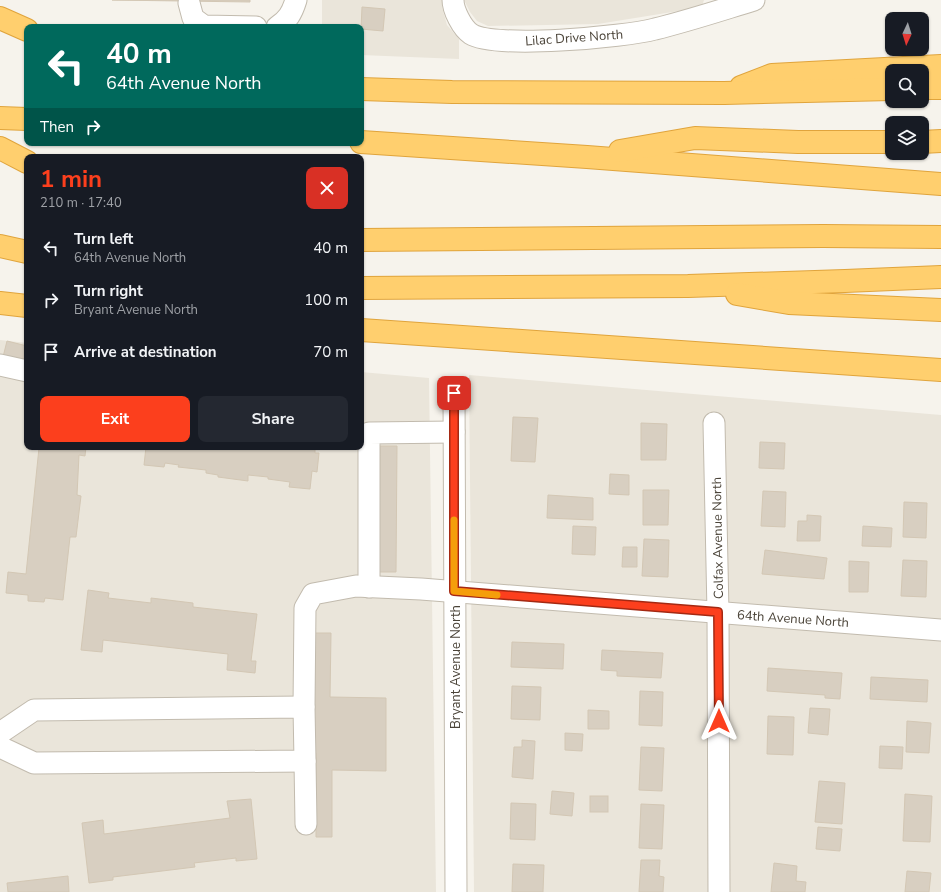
<!DOCTYPE html>
<meta charset="utf-8">
<style>
body{margin:0;font-family:"Nunito Sans",sans-serif;background:#242831;color:#f1f3f6;height:100vh;display:flex;flex-direction:column;font-size:15px;white-space:nowrap}
*{box-sizing:border-box;margin:0}
p{font-size:13px;color:#9ea1a6}
.icon{flex:none;width:22px;height:22px;fill:none;stroke:currentColor;stroke-width:2;stroke-linecap:round;stroke-linejoin:round}
.map{position:relative;flex:1;overflow:hidden}
.side{position:absolute;left:24px;top:154px;width:340px;height:296px;display:flex;flex-direction:column;background:#171b24;border-radius:8px;box-shadow:0 1px 3px #0004}
.side>*{flex:none}
.guide{position:absolute;left:24px;top:24px;width:340px;height:122px;border-radius:8px;box-shadow:0 1px 3px #0004;background:#00695c;color:#fff;overflow:hidden}
.needle{width:26px;rotate:184deg}
.tools{position:absolute;left:885px;top:12px;display:grid;gap:8px}
.tools a{display:grid;place-items:center;width:44px;height:44px;border-radius:8px;background:#171b24;box-shadow:0 1px 3px #0004;font-size:20px}
.pin{position:absolute;display:grid;place-items:center;width:34px;height:34px;color:#fff;margin:-17px;border-radius:8px;box-shadow:0 2px 6px #0006}
.me{position:absolute;width:44px;margin:-22px;rotate:0deg;stroke-linejoin:round;filter:drop-shadow(0 0 3px #0008)}
.turn{display:flex;align-items:center;gap:14px;height:84px;padding:0 16px;font-size:18px}
.turn .icon{width:52px;height:52px;stroke-width:2.5}
.turn b{display:block;font-size:28px;line-height:34px}
.then{display:flex;align-items:center;height:38px;padding:0 16px;background:#0003;gap:8px;font-size:15px}
.round{display:grid;place-items:center;flex:none;width:42px;height:42px;border-radius:8px;background:#242831}
.summary{display:flex;align-items:center;justify-content:space-between;height:68px;padding:0 16px}
h1{font-size:24px;font-weight:700;line-height:30px;color:#fc3f1d}
.action{display:flex;gap:8px;margin-top:auto;padding:8px 16px}
.action a{flex:1;height:46px;border-radius:8px;background:#fc3f1d;color:#fff;font-size:16px;font-weight:700;line-height:46px;text-align:center}
.action a+a{background:#242831;color:#f1f3f6}
ul{padding:0;list-style:none}
li{display:flex;align-items:center;gap:12px;height:52px;padding:0 16px}
li div{flex:1}
li b{display:block;font-size:15px}
li em{font-style:normal}
.map>svg:first-child{display:block}
.residential{fill:#eae5da}
.building{fill:#d8cfc1;stroke:#d3c7b4}
.lines{fill:none;stroke-linecap:round;stroke-linejoin:round}
.minor-casing{stroke:#c2bbae;stroke-width:23}
.highway-casing{stroke:#e0a43c;stroke-width:24}
.minor{stroke:#fff;stroke-width:21}
.highway{stroke:#ffcf6e;stroke-width:22}
.route-casing{stroke:#a42913;stroke-width:10}
.route{stroke:#fc3f1d;stroke-width:7}
.slow{stroke:#f59e0b;stroke-width:7}
.labels{text-anchor:middle;stroke-width:3.5;stroke-linejoin:round;paint-order:stroke}
.street-label{font-size:13px;fill:#4b4439;stroke:#fff}
</style>
<div class="map">
<svg width="941" height="892" viewBox="0 0 941 892">
<rect width="100%" height="100%" fill="#f6f3ec"/>
<!-- residential -->
<g class="residential">
<path d="M322 0H442V7L447 25 459 39V59L361 55V27H322Z"/>
<path d="M464 0H704L702 6 697 8 598 24 488 26 477 21 470 12Z"/>
<path d="M0 340 27 343V447H361V372L429 378 436 892H0Z"/>
<path d="M469 375 941 415V892H474Z"/>
</g>
<!-- building -->
<g class="building">
<path d="M112 0H250V2Z"/>
<path d="M362 7 385 9 383 31 361 29Z"/>
<path d="M7 341 27 346V363L3 357Z"/>
<path d="M513 417 538 418 535 462 511 461Z"/>
<path d="M641 423 667 424 666 460H641Z"/>
<path d="M760 442 785 443 784 469 759 468Z"/>
<path d="M380 446H397L396 572H379Z"/>
<path d="M29 447H86L85 456 79 455 77 495 81 496 76 537H70L63 600 45 598 44 602 28 601V595L6 593 8 572 26 574 39 448Z"/>
<path d="M146 447H315V453H319L317 472 312 471 310 489 289 487 290 482 268 479V477L248 475V481L218 477V475L206 473V470L178 467 179 465 165 463 164 467 144 465Z"/>
<path d="M610 474 629 475V495L609 494Z"/>
<path d="M643 490H669L668 525H643Z"/>
<path d="M763 491 786 492 785 527 761 526Z"/>
<path d="M548 495 593 498V520L547 518Z"/>
<path d="M904 502 927 503 926 538 903 537Z"/>
<path d="M807 515 821 516 820 541H797L798 521H807Z"/>
<path d="M573 526 596 527 595 555 572 554Z"/>
<path d="M863 526 892 528 891 547 862 546Z"/>
<path d="M644 539 669 540 668 577 642 576Z"/>
<path d="M623 547H637V567H622Z"/>
<path d="M765 550 827 558 824 579 762 574Z"/>
<path d="M903 560 927 561 926 597 901 596Z"/>
<path d="M849 561 869 562 868 592H849Z"/>
<path d="M88 590 109 593 108 598 151 603V598L193 603V607L257 614 251 661H256L255 673 227 670 228 654 103 640 102 652 81 650Z"/>
<path d="M314 633H331L330 697 386 698V771L332 770V837H316V753H313Z"/>
<path d="M512 642 564 644 563 669 511 667Z"/>
<path d="M602 650 663 653 661 678 617 676V671L601 670Z"/>
<path d="M768 668 842 673 840 699 825 698V695L767 691Z"/>
<path d="M871 677 928 680 927 702 870 699Z"/>
<path d="M512 686 541 687 540 720 511 719Z"/>
<path d="M640 691 663 692 662 726 639 725Z"/>
<path d="M810 708 830 709 828 735 808 733Z"/>
<path d="M588 710 609 711V729H588Z"/>
<path d="M768 716 794 717 793 755 767 754Z"/>
<path d="M907 721 931 723 929 753 906 752Z"/>
<path d="M565 733 583 734 582 751 565 750Z"/>
<path d="M522 740 535 741 533 779 512 777 514 747H522Z"/>
<path d="M880 746 903 747 902 769 879 768Z"/>
<path d="M641 747 664 748 662 791 639 790Z"/>
<path d="M819 781 845 783 842 824 815 822Z"/>
<path d="M552 791 574 793 572 816 550 814Z"/>
<path d="M905 794 932 796 930 842 903 841Z"/>
<rect x="590" y="796" width="18" height="16"/>
<path d="M251 799 257 859 236 861V858L194 863 195 867 113 877V880L89 883 82 823 103 820 104 834 230 818 227 801Z"/>
<path d="M511 803 536 804 535 840 510 839Z"/>
<path d="M641 804 664 805 662 849 639 848Z"/>
<path d="M818 827 842 829 840 851 816 849Z"/>
<path d="M641 860H660L659 876 664 877 663 892H639Z"/>
<path d="M774 863 797 866 796 881 806 882 805 892H771Z"/>
<path d="M513 864 544 865 543 892H512Z"/>
<path d="M907 871 931 873 929 892H905Z"/>
<path d="M68 876 69 892H8L7 883Z"/>
</g>
<g class="lines">
<!-- minor casing -->
<g class="minor-casing">
<g id="minor">
<path d="M453 0C453 10 462 28 471 34 494 49 625 37 655 29 688 21 721 10 754 0"/>
<path d="M189 3 193 18 204 26 256 27"/>
<path d="M277 27C288 20 292 13 296 0"/>
<path d="M0 365 27 371"/>
<path d="M454 393 456 892"/>
<path d="M714 423 718 612 719 892"/>
<path d="M369 587V433L454 432"/>
<path d="M304 707 305 608 313 594 356 586 421 589 941 630"/>
<path d="M0 733 34 710 304 707 305 761 34 763 0 747"/>
<path d="M305 761 306 824"/>
</g>
</g>
<!-- highway casing -->
<g class="highway-casing">
<g id="highway">
<path d="M0 18 27 30"/>
<path d="M741 87 772 75 941 66"/>
<path d="M922 88H941"/>
<path d="M361 89 452 92 724 93 892 89"/>
<path d="M0 118 27 119"/>
<path d="M361 142 587 157 941 184"/>
<path d="M922 142 941 141"/>
<path d="M0 148 27 162"/>
<path d="M620 151 695 138 798 142H892"/>
<path d="M361 240 823 236 941 237"/>
<path d="M0 246 27 252"/>
<path d="M361 288 688 286 845 281 941 277"/>
<path d="M737 294 789 303 941 310"/>
<path d="M0 303 27 306"/>
<path d="M361 330 941 370"/>
</g>
</g>
<!-- minor -->
<use href="#minor" class="minor"/>
<!-- highway -->
<use href="#highway" class="highway"/>
</g>
<g class="lines">
<!-- route casing -->
<g class="route-casing">
<path id="route" d="M454 393V591L718 612 719 721"/>
</g>
<!-- route -->
<use href="#route" class="route"/>
<!-- slow -->
<path class="slow" d="M454 520V591L497 595"/>
</g>
<g class="labels">
<!-- street labels -->
<g class="street-label">
<text transform="translate(574 37) rotate(-4)" y="5">Lilac Drive North</text>
<text transform="translate(717 538) rotate(-91)" y="5">Colfax Avenue North</text>
<text transform="translate(793 618) rotate(4)" y="5">64th Avenue North</text>
<text transform="translate(455 667) rotate(-90)" y="5">Bryant Avenue North</text>
</g>
</g>
</svg>
<div class="tools">
<a><svg class="needle" viewBox="-14 -14 28 28"><path d="M0-13l5 13h-10z" fill="#e53935"/><path d="M0 13l5-13h-10z" fill="#9ea1a6"/></svg></a>
<a><svg class="icon" aria-label="search" viewBox="0 0 24 24"><circle cx="10" cy="10" r="6"/><path d="M15 15l6 6"/></svg></a>
<a><svg class="icon" aria-label="layers" viewBox="0 0 24 24"><path d="M12 4l9 5-9 5-9-5zM3 14l9 5 9-5"/></svg></a>
</div>
<div class="pin" style="left:454px;top:393px;background:#d93025"><svg class="icon" aria-label="arrive" viewBox="0 0 24 24"><path d="M6 21V4h12l-3 4 3 4H6"/></svg></div>
<svg class="me" style="left:719px;top:721px" viewBox="-20 -20 40 40"><path d="M0-17L14 15 0 8-14 15z" fill="#fc3f1d" stroke="#fff" stroke-width="4"/></svg>
<div class="guide">
<div class="turn"><svg class="icon" aria-label="left" viewBox="0 0 24 24"><path d="M17 20v-9H6M10 6l-5 5 5 5"/></svg><div><b>40 m</b>64th Avenue North</div></div>
<div class="then">Then<svg class="icon" aria-label="right" viewBox="0 0 24 24"><path d="M7 20v-9h11M14 6l5 5-5 5"/></svg></div>
</div>
<section class="side">
<div class="summary"><div><h1>1 min</h1><p>210 m · 17:40</p></div><a class="round" style="background:#d93025;color:#fff"><svg class="icon" aria-label="close" viewBox="0 0 24 24"><path d="M6 6l12 12M18 6L6 18"/></svg></a></div>
<ul>
<li><svg class="icon" aria-label="left" viewBox="0 0 24 24"><path d="M17 20v-9H6M10 6l-5 5 5 5"/></svg><div><b>Turn left</b><p>64th Avenue North</p></div><em>40 m</em></li>
<li><svg class="icon" aria-label="right" viewBox="0 0 24 24"><path d="M7 20v-9h11M14 6l5 5-5 5"/></svg><div><b>Turn right</b><p>Bryant Avenue North</p></div><em>100 m</em></li>
<li><svg class="icon" aria-label="arrive" viewBox="0 0 24 24"><path d="M6 21V4h12l-3 4 3 4H6"/></svg><div><b>Arrive at destination</b></div><em>70 m</em></li>
</ul>
<div class="action"><a>Exit</a><a>Share</a></div>
</section>
</div>
